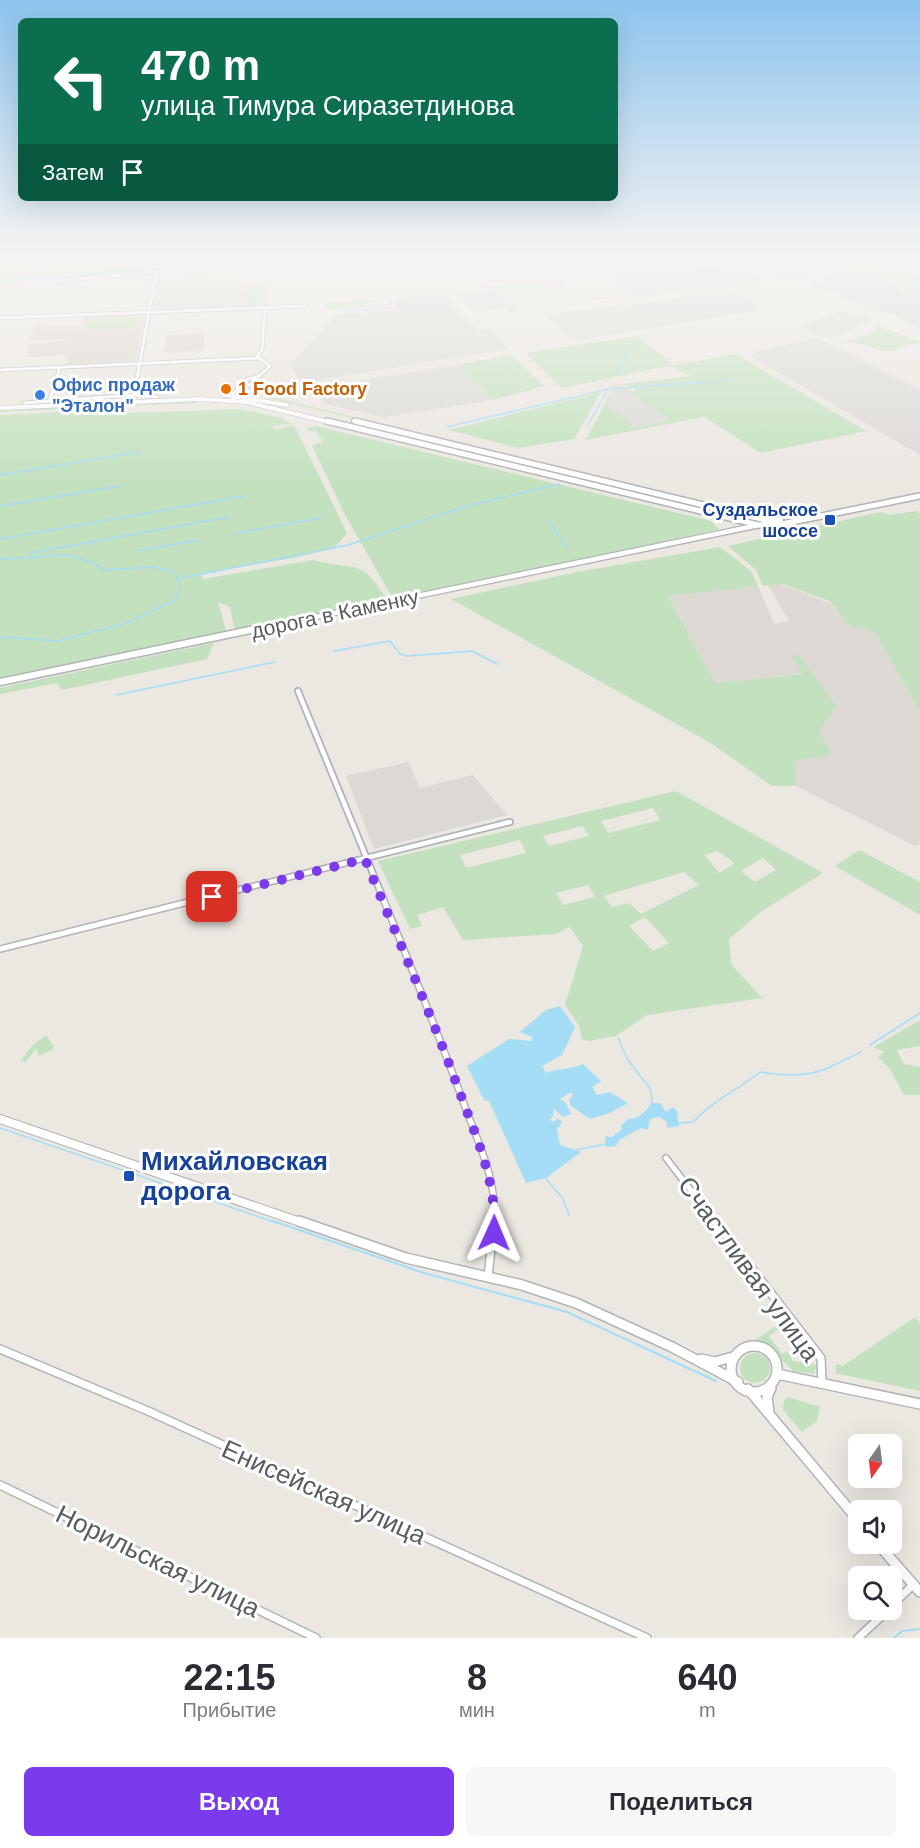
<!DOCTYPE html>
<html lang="ru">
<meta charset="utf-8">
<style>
body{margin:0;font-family:Arial,sans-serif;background:#f7f7f7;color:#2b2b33;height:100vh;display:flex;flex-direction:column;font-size:22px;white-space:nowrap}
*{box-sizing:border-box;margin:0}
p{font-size:20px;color:#7c7c81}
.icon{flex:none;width:33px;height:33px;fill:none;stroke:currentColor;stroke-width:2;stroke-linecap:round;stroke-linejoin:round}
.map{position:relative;height:1638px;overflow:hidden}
.details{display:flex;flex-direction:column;background:#fff;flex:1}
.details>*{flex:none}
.banner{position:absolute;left:18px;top:18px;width:600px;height:183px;border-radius:9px;box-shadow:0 6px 24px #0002;background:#0b6e4f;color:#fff;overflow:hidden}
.needle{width:39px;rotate:194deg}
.buttons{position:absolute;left:848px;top:1434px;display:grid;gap:12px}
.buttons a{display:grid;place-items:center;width:54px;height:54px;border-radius:9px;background:#fff;box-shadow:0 6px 24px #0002;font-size:30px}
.pin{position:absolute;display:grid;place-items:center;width:51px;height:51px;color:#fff;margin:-26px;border-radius:12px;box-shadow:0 3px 9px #0006}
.me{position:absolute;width:66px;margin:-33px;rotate:1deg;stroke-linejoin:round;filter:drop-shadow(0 0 4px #0008)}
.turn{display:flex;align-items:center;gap:21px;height:126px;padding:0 24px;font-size:27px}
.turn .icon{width:78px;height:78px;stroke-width:2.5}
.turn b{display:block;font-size:42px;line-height:51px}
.then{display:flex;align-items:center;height:57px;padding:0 24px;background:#0003;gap:12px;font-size:22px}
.eta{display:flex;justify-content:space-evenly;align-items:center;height:102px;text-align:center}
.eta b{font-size:36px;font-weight:700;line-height:42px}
.cta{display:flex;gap:12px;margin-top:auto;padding:12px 24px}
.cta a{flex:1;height:69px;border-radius:9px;background:#7c3aed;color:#fff;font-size:24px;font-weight:700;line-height:69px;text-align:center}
.cta a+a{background:#f7f7f7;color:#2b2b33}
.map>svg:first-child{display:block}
.industrial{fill:#dcd9d5}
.education{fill:#dbd6cf}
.green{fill:#c3e1bf;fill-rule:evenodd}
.water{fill:#a5ddf7}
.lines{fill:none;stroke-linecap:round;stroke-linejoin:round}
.stream-far1{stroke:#a5ddf7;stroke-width:1.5}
.stream{stroke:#a5ddf7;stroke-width:2}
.river{fill:#a5ddf7;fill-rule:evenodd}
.minor-far3-casing{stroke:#b1b4b7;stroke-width:4.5}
.minor-far2-casing{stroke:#b1b4b7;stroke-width:8}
.minor-far1-casing{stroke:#b1b4b7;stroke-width:8}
.minor-casing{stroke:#b1b4b7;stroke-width:10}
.tertiary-far3-casing{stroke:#b1b4b7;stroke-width:7}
.tertiary-far2-casing{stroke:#b1b4b7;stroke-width:9}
.tertiary-far1-casing{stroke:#b1b4b7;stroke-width:10}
.tertiary-casing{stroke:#b1b4b7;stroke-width:12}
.secondary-far1-casing{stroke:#b0b4b7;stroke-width:5}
.secondary-casing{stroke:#b0b4b7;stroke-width:8}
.minor-far3{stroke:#fff;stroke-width:3}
.minor-far2{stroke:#fff;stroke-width:4.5}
.minor-far1{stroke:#fff;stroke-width:5}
.minor{stroke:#fff;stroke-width:7}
.tertiary-far3{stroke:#fff;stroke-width:4.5}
.tertiary-far2{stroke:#fff;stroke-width:6}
.tertiary-far1{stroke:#fff;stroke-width:8}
.tertiary{stroke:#fff;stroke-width:9}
.secondary-far1{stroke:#fff;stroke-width:4}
.secondary{stroke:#fff;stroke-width:5}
.route{stroke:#7c3aed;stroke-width:10;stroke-dasharray:0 18}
.food-dot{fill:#e8710a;stroke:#fff;stroke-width:2}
.shop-dot{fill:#3f7fe0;stroke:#fff;stroke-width:2}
.transit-dot{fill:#1a4fb4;stroke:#fff;stroke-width:2}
.labels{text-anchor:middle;stroke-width:6;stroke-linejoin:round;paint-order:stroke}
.far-shop-label{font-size:18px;font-weight:bold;fill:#366cbe;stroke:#fff;text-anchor:start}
.far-food-label{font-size:18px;font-weight:bold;fill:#c56008;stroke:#fff;text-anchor:start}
.far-transit-label{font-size:18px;font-weight:bold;fill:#164399;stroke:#fff;text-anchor:end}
.street-label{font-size:21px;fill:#595d60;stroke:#fff}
.near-transit-label{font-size:26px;font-weight:bold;fill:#164399;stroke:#fff;text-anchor:start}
.near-street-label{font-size:26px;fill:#595d60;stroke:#fff}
</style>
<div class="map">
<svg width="920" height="1638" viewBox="0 0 920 1638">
<rect width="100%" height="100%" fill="#ebe7e1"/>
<!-- industrial -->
<g class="industrial">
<path d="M603 257H659L759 280 635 296 600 261 604 260Z"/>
<path d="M693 257H799L833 266 798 281Z"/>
<path d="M843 269 906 286 899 291 920 296V328L907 323 909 321 840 297 842 295 808 286Z"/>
<path d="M496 290 519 310 508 312 503 307 475 312 457 293Z"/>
<path d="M738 292 763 310 573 341 543 314Z"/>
<path d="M443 294 477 330 488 328 508 349 299 383 291 364 338 314 392 311 397 300Z"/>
<path d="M844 310 874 320 827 339 800 326Z"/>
<path d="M818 338 920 390V455L752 357 758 351Z"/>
<path d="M457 365 493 400 384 417 324 404 314 388Z"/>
<path d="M623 384 669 421 635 427 605 403 612 385Z"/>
<path d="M781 584 829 603 847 624 875 632 920 712V843L915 846 796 786 794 760 819 732 803 674 715 683 668 595 758 586 774 624 789 621 768 585Z"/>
<path d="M408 762 420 788 473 775 507 815 374 849 346 776Z"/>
</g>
<!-- education -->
<g class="education">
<path d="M275 257H305V270L274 271Z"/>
<path d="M268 282 267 306 156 308 159 286Z"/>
<path d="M145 314 135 361 65 365 67 355 26 357 30 344 73 340H30L35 326 78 325 86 316Z"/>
<path d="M205 333 203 351 164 352 167 335Z"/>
</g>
<!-- green -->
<g class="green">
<path d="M0 257H45L13 279 0 280Z"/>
<path d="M55 257H186L169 266 154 269 29 279 36 276 31 275Z"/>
<path d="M853 257 862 263 920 279V295L903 291 909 286 827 262 825 258Z"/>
<path d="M242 269 241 276 184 278 185 273Z"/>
<path d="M729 270 767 280 636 297 594 299 593 297 635 296 753 280 728 272Z"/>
<path d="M258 284 267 288 266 301 252 304 242 301 245 286Z"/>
<path d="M383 299 364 303 366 306H380L329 310 326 305 331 302Z"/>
<path d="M130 318 139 322C130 331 93 332 82 326L91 320Z"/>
<path d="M878 326 920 341V345L910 343 893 351H882L867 345 845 342 874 332Z"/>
<path d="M637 336 670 362V366L736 354 866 431 761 453 704 417 586 440 605 403 635 427 669 421 632 393 635 389 623 384 691 376 669 366 561 388 526 353Z"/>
<path d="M511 355 544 386 493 400 457 365Z"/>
<path d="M601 392 574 439 518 448 449 430Z"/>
<path d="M255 395 279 399 705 502Z"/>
<path d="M196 401V403L0 412V410Z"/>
<path d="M118 409 126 413 240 409 282 418 292 424 271 426 276 430 294 425 347 533C344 536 341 541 338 544 323 557 228 567 201 574L203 579 313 560C355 572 360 555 387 600L235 631 230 607 218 602 227 634 0 681V415Z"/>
<path d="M316 426 711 521 719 529 535 570 392 597 345 515 312 445 323 442 316 431H309L307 428Z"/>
<path d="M916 511 920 514V712L875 632 847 624 829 601 783 584 763 586 756 570 728 546 881 512 890 515Z"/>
<path d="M720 547 751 571 758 586 668 596 715 683 803 674 792 656 799 655 836 706 819 732 832 755 795 760 796 786H772L709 742 451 599 577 572Z"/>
<path d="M214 643 207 659 62 690 57 683 0 694V688Z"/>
<path d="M676 791 823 873 762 911 729 939 731 964 762 998 647 1015 616 1036 588 1041 582 1039 579 1026 565 1005 583 946 570 927 556 934 463 940 443 907 417 915 422 926 410 929 378 861ZM653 808 660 820 608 833 601 821ZM583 826 589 836 549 846 543 836ZM520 840 526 853 466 868 460 855ZM717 851 735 863 719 873 705 855ZM763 858 776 870 755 882 741 871ZM684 872 699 885 641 914 629 903 612 907 604 896ZM588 885 595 897 563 905 556 893ZM645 917 669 943 653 951 629 926Z"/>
<path d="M859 850 920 882V915L835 866Z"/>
<path d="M920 1020V1046L897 1050 904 1064 920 1067V1095H904L890 1069 878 1057 884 1052 874 1047Z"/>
<path d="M46 1036 54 1046 53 1049 39 1056 36 1048 26 1062 20 1061 35 1043Z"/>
<path d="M915 1317 920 1323V1391L824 1371 836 1373V1364L843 1366Z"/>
<path d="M784 1321 791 1333 789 1336 782 1327 769 1336 782 1354 787 1351 793 1361 817 1365 819 1370 815 1369 814 1374 793 1371 770 1348 753 1341Z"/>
<circle cx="755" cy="1368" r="15"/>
<path d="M788 1397 820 1407 817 1421 802 1432 783 1410 784 1401Z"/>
</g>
<!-- water -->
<g class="water">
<path d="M560 1006 575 1027 562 1055 542 1066 546 1073C558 1068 570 1070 583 1064L601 1081 592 1087 597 1095 610 1092 628 1103 610 1113 590 1119 571 1106 569 1099 573 1096 571 1092 560 1099 566 1103 571 1114 563 1117 554 1109 553 1116 550 1120 554 1122 558 1118 562 1122 557 1130 560 1145 581 1152 546 1178 526 1183 489 1101 484 1100 467 1066 509 1039 532 1041V1037L520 1032 546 1010Z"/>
<path d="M651 1103H660L666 1112 673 1107 677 1111 679 1126 667 1128V1122L659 1117 650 1119 648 1130 641 1128 619 1140 616 1146 606 1147 605 1136 612 1137 622 1129 621 1126 628 1119C639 1119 646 1112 651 1103Z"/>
</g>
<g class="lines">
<!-- stream-far1 -->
<g class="stream-far1">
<path d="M483 288 558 286 562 283V266L592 261 596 257"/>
<path d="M338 311 388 308 392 300"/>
<path d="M617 373 635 341"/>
<path d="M588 425 608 389"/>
<path d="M447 427 608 389 734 380"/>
<path d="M0 475 140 452"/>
<path d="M0 506 120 486"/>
<path d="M549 521 567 548"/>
<path d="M232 534 320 518"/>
<path d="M0 539 244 496"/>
<path d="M137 551 199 540"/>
<path d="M30 553 229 517"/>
<path d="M0 559 68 555 93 563 105 570 153 567 170 571 176 575 181 588 175 600 127 623 57 641 0 637"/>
<path d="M177 579 348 545 470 505 560 484"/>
<path d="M334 651 390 641 400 654 407 656 472 651 497 664"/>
<path d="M116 695 275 662"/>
<path d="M618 1038 628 1060 651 1090 652 1103"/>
<path d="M870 1045 920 1013"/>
<path d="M679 1123 693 1122C712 1101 738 1090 760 1072 808 1080 819 1073 861 1052"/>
<path d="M0 1128 277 1223"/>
<path d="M575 1150 606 1144"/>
<path d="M546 1179 563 1199 569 1215"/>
</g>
<!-- stream -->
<g class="stream">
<path d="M273 1221 424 1273 567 1312 716 1381"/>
<path d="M894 1638 902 1631 920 1629"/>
</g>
<!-- river -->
<path class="river" d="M182 257H190L171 267 154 271 0 283V279L154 267 167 265Z"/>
<!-- minor-far3 casing -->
<g class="minor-far3-casing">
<g id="minor-far3">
<path d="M57 281 164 271"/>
<path d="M0 318 306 306"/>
<path d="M0 370 259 358"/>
<path d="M261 375 246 380 232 395 233 400 270 366 257 356 262 350 265 308"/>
<path d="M134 395 156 273"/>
<path d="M50 399 60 367"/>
<path d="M24 403 134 395 157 397"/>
</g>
</g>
<!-- minor-far2 casing -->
<g class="minor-far2-casing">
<g id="minor-far2">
<path d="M298 691 381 893"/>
<path d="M226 893 510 822"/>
</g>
</g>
<!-- minor-far1 casing -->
<g class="minor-far1-casing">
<g id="minor-far1">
<path d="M380 891C409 962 438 1032 464 1104 478 1142 498 1182 494 1223"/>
<path d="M0 949 232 891"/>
<path d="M666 1158 716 1223"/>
</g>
</g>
<!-- minor casing -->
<g class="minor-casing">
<g id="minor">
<path d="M715 1221 821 1358 822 1384"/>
<path d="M488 1277 494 1221"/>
<path d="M0 1349 148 1411 647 1638"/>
<path d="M0 1485 316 1638"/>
<path d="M891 1606 913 1585"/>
<path d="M858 1638 888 1610"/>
</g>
</g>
<!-- tertiary-far3 casing -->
<g class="tertiary-far3-casing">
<path id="tertiary-far3" d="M248 631 774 522"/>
</g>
<!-- tertiary-far2 casing -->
<g class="tertiary-far2-casing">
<path id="tertiary-far2" d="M0 682 255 629"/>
</g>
<!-- tertiary-far1 casing -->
<g class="tertiary-far1-casing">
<path id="tertiary-far1" d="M0 1119 303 1223"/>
</g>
<!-- tertiary casing -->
<g class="tertiary-casing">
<g id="tertiary">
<path d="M299 1221 406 1258 522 1285 576 1303 672 1347 738 1382"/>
<circle cx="754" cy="1369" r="23"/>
<path d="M701 1359 714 1362 733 1357"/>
<path d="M777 1374 920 1404"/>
<path d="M748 1389 858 1520"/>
<path d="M769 1412 767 1397 771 1388"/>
<path d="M878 1544 920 1592"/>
</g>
</g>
<!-- secondary-far1 casing -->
<g class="secondary-far1-casing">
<g id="secondary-far1">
<path d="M224 395 287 405"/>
<path d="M0 408 200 399 246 402 333 423"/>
<path d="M354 421 362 423"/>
</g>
</g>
<!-- secondary casing -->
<g class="secondary-casing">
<g id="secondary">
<path d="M327 421 767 527 920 496"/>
<path d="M355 421 774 522 780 520"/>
</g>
</g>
<!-- minor-far3 -->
<use href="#minor-far3" class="minor-far3"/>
<!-- minor-far2 -->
<use href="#minor-far2" class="minor-far2"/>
<!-- minor-far1 -->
<use href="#minor-far1" class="minor-far1"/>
<!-- minor -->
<use href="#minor" class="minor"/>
<!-- tertiary-far3 -->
<use href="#tertiary-far3" class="tertiary-far3"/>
<!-- tertiary-far2 -->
<use href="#tertiary-far2" class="tertiary-far2"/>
<!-- tertiary-far1 -->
<use href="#tertiary-far1" class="tertiary-far1"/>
<!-- tertiary -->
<use href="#tertiary" class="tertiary"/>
<!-- secondary-far1 -->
<use href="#secondary-far1" class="secondary-far1"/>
<!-- secondary -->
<use href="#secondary" class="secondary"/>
</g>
<!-- sky -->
<linearGradient id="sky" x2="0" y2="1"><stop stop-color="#8dc4ee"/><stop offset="0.53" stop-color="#f6f4f2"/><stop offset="1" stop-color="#f6f4f2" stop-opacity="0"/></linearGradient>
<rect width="920" height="486" fill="url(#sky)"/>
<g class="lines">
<!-- route -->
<path class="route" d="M212 897 365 859C397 937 431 1014 460 1093 477 1139 497 1183 494 1233"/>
</g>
<!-- markers -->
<circle class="food-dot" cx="226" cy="389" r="6"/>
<circle class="shop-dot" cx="40" cy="395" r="6"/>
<g class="transit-dot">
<rect x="824" y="514" width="12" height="12" rx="3"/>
<rect x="123" y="1170" width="12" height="12" rx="3"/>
</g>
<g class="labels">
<!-- far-shop labels -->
<g class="far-shop-label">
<text x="52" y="391">Офис продаж<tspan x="52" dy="21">"Эталон"</tspan></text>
</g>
<!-- far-food labels -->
<g class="far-food-label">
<text x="238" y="395">1 Food Factory</text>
</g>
<!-- far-transit labels -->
<g class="far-transit-label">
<text x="818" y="516">Суздальское<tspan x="818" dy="21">шоссе</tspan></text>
</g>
<!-- street labels -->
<g class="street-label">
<text transform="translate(335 614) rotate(-12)" y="7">дорога в Каменку</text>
</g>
<!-- near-transit labels -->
<g class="near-transit-label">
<text x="141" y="1170">Михайловская<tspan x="141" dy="30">дорога</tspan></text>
</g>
<!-- near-street labels -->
<g class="near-street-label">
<text transform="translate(749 1269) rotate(54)" y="9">Счастливая улица</text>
<text transform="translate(324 1492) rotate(24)" y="9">Енисейская улица</text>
<text transform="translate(158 1561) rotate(26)" y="9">Норильская улица</text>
</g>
</g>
</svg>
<div class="buttons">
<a><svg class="needle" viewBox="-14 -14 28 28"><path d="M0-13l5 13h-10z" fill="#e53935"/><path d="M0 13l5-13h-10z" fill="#7c7c81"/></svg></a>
<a><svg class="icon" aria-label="sound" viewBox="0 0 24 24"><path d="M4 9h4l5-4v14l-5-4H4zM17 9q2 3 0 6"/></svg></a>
<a><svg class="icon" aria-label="search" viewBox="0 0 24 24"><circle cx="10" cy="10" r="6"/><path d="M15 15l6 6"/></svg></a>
</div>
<div class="pin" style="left:212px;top:897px;background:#d93025"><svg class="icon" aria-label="arrive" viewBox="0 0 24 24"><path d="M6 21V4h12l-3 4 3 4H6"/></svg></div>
<svg class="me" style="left:494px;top:1233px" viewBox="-20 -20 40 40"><path d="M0-17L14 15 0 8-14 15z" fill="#7c3aed" stroke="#fff" stroke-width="4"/></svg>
<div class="banner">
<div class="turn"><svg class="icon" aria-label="left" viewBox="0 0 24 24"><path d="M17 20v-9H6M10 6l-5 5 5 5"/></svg><div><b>470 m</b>улица Тимура Сиразетдинова</div></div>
<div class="then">Затем<svg class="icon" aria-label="arrive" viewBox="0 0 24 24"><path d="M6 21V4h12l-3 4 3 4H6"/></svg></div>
</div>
</div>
<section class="details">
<div class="eta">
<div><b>22:15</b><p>Прибытие</p></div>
<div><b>8</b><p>мин</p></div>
<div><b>640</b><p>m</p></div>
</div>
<div class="cta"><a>Выход</a><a>Поделиться</a></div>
</section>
